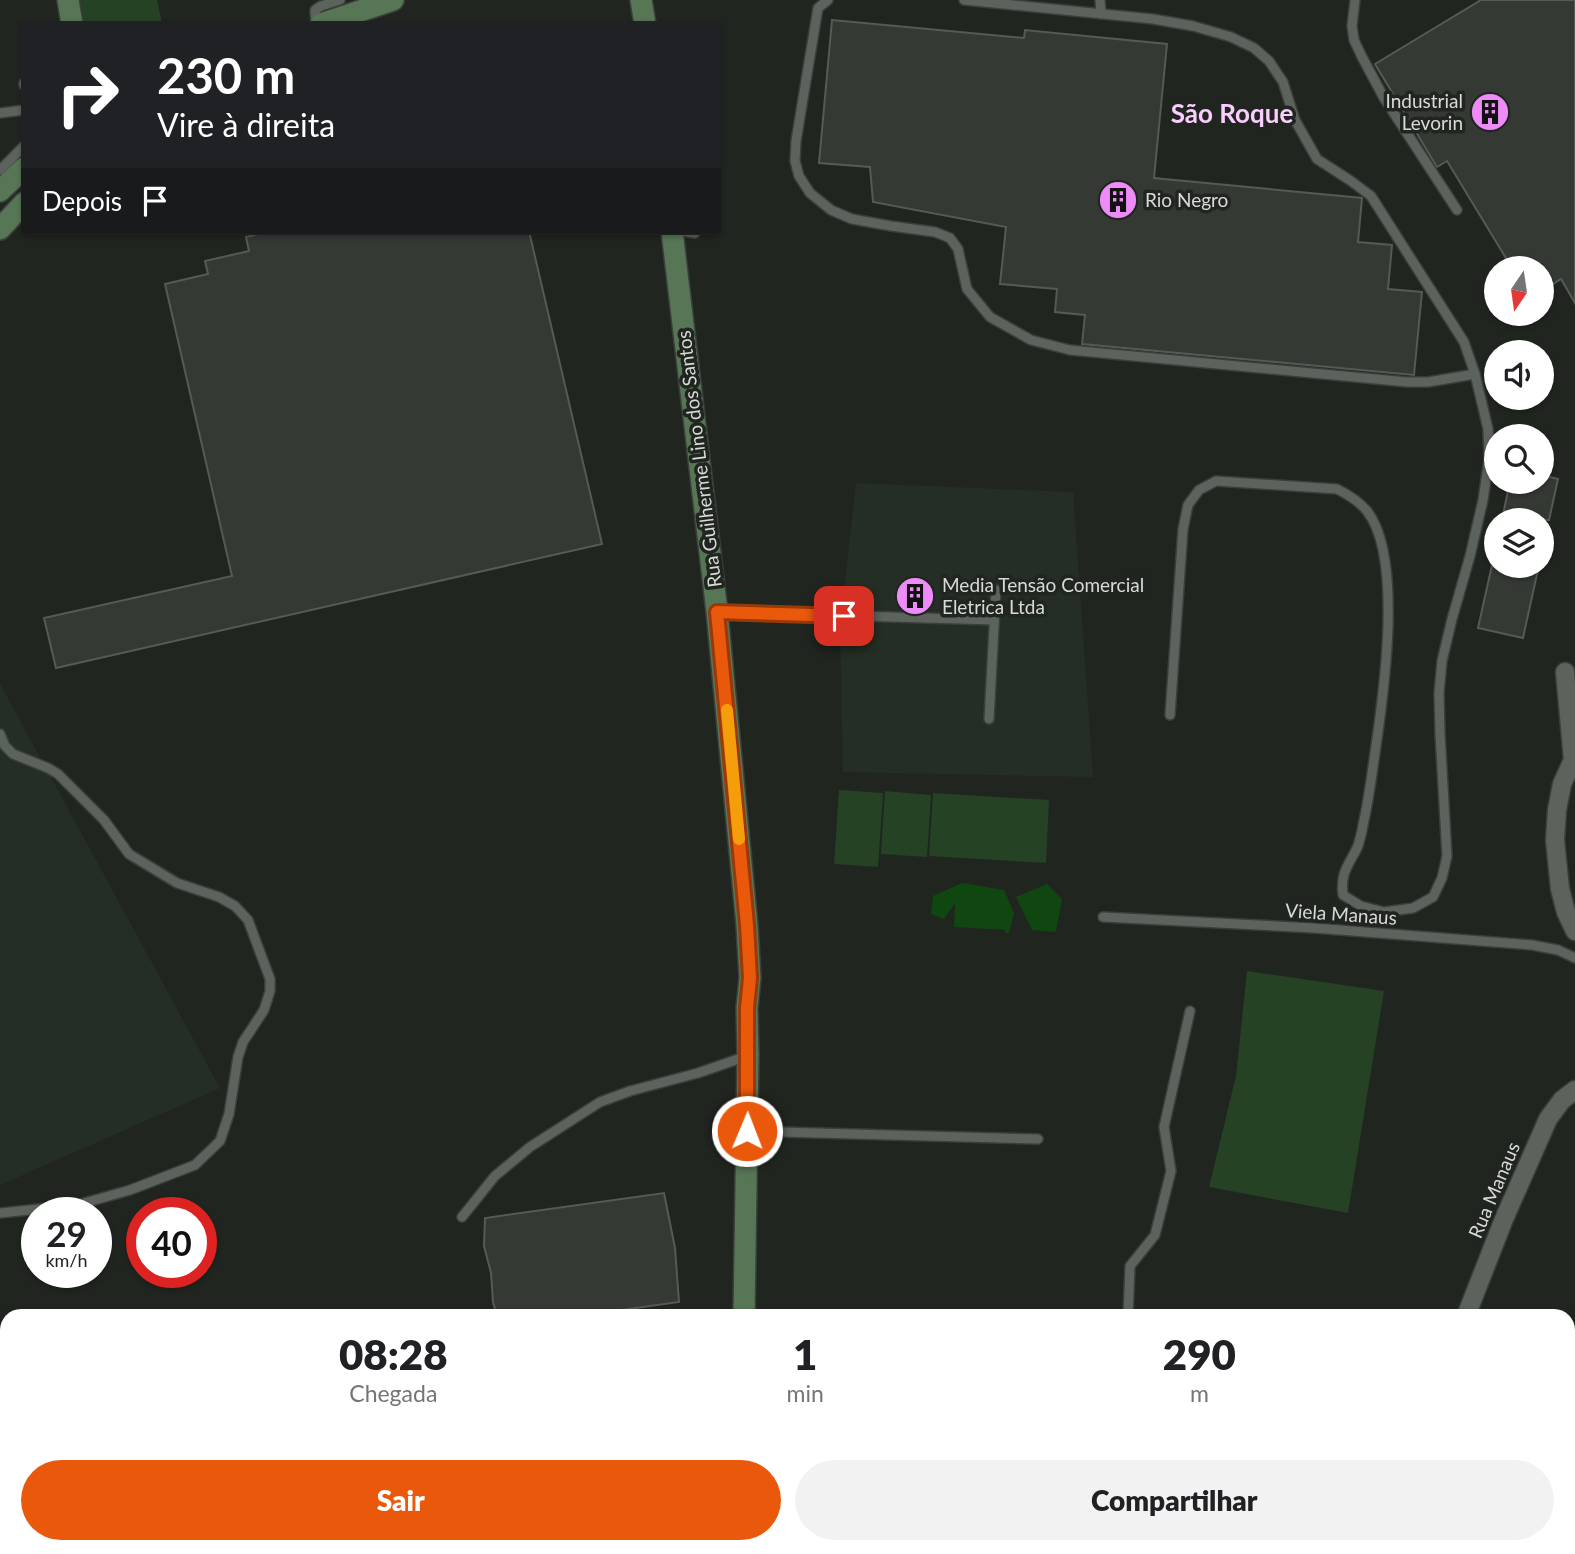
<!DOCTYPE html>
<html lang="pt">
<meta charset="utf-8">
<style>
body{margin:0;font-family:Lato,sans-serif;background:#f2f2f2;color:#202124;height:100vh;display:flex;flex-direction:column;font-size:26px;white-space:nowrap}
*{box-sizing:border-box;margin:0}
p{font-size:23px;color:#757577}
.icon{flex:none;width:38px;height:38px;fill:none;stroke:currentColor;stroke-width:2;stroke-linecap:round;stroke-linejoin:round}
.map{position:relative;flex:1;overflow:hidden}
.drawer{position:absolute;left:0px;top:1309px;width:1575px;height:245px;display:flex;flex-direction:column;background:#fff;border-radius:21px 21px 0 0;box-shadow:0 2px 5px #0004}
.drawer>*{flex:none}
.banner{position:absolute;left:21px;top:21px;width:700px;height:214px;border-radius:7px;box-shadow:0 2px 5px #0004;background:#202124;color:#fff;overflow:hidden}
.needle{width:46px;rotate:193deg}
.tools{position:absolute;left:1484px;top:256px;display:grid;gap:14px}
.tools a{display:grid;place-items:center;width:70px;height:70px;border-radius:50%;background:#fff;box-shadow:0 2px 5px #0004;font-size:35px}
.speed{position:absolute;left:21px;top:1197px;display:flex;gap:14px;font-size:35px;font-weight:700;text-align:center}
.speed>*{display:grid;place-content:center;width:91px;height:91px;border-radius:50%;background:#fff;box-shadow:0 2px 5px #0004;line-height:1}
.speed small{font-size:18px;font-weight:400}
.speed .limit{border:10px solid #d22;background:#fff;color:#111}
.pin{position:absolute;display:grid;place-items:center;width:60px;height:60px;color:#fff;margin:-30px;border-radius:14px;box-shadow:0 4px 10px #0006}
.me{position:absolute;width:77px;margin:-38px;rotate:1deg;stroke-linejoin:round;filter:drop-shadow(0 0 5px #0008)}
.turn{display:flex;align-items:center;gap:24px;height:147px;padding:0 21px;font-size:32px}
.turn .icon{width:91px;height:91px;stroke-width:2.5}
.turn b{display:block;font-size:49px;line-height:60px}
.then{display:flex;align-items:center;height:66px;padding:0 21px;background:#0003;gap:14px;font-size:26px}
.eta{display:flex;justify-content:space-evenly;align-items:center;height:119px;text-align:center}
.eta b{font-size:42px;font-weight:800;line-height:49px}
.primary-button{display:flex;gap:14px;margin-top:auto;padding:14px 21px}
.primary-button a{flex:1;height:80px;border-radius:42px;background:#ea580c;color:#fff;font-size:28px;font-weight:800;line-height:80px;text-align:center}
.primary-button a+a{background:#f2f2f2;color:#202124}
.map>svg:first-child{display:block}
.built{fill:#252e24}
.green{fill:#254224}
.water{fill:#104610}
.building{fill:#343934;stroke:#555a55;stroke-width:2}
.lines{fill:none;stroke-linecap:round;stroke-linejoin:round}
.lane-casing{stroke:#3b3f3b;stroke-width:12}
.street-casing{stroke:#3b3f3b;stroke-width:21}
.secondary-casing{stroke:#3b3f3b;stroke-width:24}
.lane{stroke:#5c625c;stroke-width:9}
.street{stroke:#5c625c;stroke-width:18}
.secondary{stroke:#577656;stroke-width:21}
.route-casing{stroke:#983908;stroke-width:18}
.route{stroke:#ea580c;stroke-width:12}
.slow{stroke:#f59e0b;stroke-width:12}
.labels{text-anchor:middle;stroke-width:7;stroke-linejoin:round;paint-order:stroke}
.poi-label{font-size:19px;fill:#d7dad7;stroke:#212520;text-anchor:start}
.street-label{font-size:19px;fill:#d7dad7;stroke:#212520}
.district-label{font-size:26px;font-weight:bold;fill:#f9cdfe;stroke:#212520}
</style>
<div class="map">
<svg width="1575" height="1554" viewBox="0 0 1575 1554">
<rect width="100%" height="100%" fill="#212520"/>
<!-- built -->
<g class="built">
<path d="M856 483 1073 492 1093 777 843 772 840 626Z"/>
<path d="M0 684 220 1088 0 1185Z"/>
</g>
<!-- green -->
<g class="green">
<path d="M78 0H157L162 24H83Z"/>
<path d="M839 790 883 793 878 867 834 864Z"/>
<path d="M885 791 931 795 927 857 881 854Z"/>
<path d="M933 793 1049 800 1046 863 929 856Z"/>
<path d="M1247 971 1384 991 1348 1213 1209 1187 1236 1076Z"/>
<path d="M7 1408V1547H687V1554H0V1409Z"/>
</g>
<!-- water -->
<g class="water">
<path d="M962 883 1004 890 1014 913 1009 933H1005V930L954 927 955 903 944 919 931 914 933 896Z"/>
<path d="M1047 884 1062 899 1056 932 1032 930 1016 897Z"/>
</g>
<!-- building -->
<g class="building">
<path d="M1481 0H1575V303L1561 279 1542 291V268H1512L1447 161 1437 167 1375 64Z"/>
<path d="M832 20 1024 38 1025 30 1167 44 1154 178 1362 198 1358 242 1392 245 1388 289 1422 292 1414 375 1082 344 1085 315 1055 312 1057 289 1000 284 1006 227 873 202 870 167 819 163Z"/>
<path d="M271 231H529L602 544 56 668 44 618 232 576 165 284 208 274 205 261 249 251 246 237Z"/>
<path d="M1542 475 1558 479 1549 520H1502L1510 481H1542Z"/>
<path d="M1492 565H1539L1523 638 1478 628Z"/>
<path d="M902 583 930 585 928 608 900 606Z"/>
<path d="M664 1193 675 1248 679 1302 579 1316H497L493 1302 491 1273 484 1246 485 1218Z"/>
</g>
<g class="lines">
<!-- lane casing -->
<g class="lane-casing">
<g id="lane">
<path d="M828 0 818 8 796 141 795 161 799 176 810 193 831 210 852 219 891 226 935 232 950 238 958 249 967 289 990 317 1031 340 1070 350 1407 382H1428L1475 374"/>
<path d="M964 0 1153 19 1193 26 1231 37 1254 48 1269 61 1283 82 1295 120 1317 159 1351 181 1371 196 1464 342 1475 374 1488 429 1489 459 1483 500 1470 556 1452 619 1442 661 1439 693 1440 734 1447 856 1442 878 1433 897 1413 908 1384 912 1361 906 1343 895C1340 872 1349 865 1358 846 1360 839 1362 832 1363 825 1369 799 1372 773 1376 746 1384 691 1403 557 1367 511 1359 501 1349 495 1337 489L1216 481 1199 490 1188 505 1183 529 1170 715"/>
<path d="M1100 0 1101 14"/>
<path d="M1355 0 1352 26 1354 40 1362 57 1384 98 1457 210"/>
<path d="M316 24 315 10 321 6 340 0"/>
<path d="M24 83V85"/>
<path d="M0 113 24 110"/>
<path d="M0 170 24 146"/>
<path d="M681 231 695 233"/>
<path d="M719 612 994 620"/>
<path d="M989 719 996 590"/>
<path d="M0 734 5 746 13 754 48 768 58 774 104 820 129 854 177 883 219 897 235 906 248 920 270 979V991L264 1010 243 1042 238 1057 229 1114 220 1141 195 1165 130 1190 77 1205 0 1213"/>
<path d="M1103 917 1314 928 1532 945 1558 950 1575 958"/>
<path d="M747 1131 1038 1139"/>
<path d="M462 1217 495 1176 530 1147 600 1102 630 1091 698 1073 747 1056"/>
<path d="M1128 1316 1130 1266 1155 1235 1171 1171 1164 1127 1190 1011"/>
</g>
</g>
<!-- street casing -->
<g class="street-casing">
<g id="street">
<path d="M1565 672 1573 760 1562 784 1557 810 1555 840 1560 889 1566 912 1575 931"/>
<path d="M1466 1316 1504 1219 1548 1119 1562 1100 1575 1090"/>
<path d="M1568 1444 1575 1426"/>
<path d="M1568 1521 1575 1523"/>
<path d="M906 1547V1554"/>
<path d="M1295 1547H1326"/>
<path d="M1469 1547V1554"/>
<path d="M1057 1554V1547"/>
<path d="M1181 1554V1547"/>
</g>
</g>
<!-- secondary casing -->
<g class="secondary-casing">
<g id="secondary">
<path d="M68 0 72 24"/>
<path d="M641 0 645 24"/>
<path d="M321 24 393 0"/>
<path d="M0 191 24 168"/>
<path d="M0 229 24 203"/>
<path d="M672 231 717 612 747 925 750 978 747 1008 748 1055 744 1316"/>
<path d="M742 1547V1554"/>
</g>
</g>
<!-- lane -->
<use href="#lane" class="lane"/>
<!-- street -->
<use href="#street" class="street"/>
<!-- secondary -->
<use href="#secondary" class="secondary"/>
</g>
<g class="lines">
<!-- route casing -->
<g class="route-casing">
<path id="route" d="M747 1131V1008L750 978 747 925 717 612 844 616"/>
</g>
<!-- route -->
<use href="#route" class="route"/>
<!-- slow -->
<path class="slow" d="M727 710 739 839"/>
</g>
<!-- icons -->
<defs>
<g id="building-disc" transform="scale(2.0125)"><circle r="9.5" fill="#ed8cf9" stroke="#212520"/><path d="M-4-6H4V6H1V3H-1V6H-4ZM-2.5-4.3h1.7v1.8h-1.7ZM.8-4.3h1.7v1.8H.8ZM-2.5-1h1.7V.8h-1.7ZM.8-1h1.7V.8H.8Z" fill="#111"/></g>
</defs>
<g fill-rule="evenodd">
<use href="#building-disc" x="1490" y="112"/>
<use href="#building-disc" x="1118" y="200"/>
<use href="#building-disc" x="915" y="596"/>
</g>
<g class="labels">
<!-- poi labels -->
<g class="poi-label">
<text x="1463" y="108" text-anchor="end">Industrial<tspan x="1463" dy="22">Levorin</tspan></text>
<text x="1145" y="207">Rio Negro</text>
<text x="942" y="592">Media Tensão Comercial<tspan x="942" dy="22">Eletrica Ltda</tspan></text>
</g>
<!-- street labels -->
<g class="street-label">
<text transform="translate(699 459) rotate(-97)" y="7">Rua Guilherme Lino dos Santos</text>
<text transform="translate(1341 914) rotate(4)" y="7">Viela Manaus</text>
<text transform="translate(1494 1190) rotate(-67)" y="7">Rua Manaus</text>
</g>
<!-- district labels -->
<g class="district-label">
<text x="1232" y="123">São Roque</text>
</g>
</g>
</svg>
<div class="tools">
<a><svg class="needle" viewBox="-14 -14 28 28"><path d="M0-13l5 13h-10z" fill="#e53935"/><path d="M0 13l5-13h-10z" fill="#757577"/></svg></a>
<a><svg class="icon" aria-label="sound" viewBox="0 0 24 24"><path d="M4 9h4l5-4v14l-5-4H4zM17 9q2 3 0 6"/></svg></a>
<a><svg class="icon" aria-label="search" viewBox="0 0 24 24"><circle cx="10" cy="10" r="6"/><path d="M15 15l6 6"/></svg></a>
<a><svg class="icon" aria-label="layers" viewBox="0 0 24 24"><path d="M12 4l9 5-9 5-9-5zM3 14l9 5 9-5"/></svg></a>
</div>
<div class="speed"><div>29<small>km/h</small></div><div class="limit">40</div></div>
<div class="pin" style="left:844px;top:616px;background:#d93025"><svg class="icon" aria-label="arrive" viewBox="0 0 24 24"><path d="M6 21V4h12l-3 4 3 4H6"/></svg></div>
<svg class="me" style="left:747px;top:1131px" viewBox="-20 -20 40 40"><circle r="17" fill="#ea580c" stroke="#fff" stroke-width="3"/><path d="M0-11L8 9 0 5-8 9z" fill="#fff"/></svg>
<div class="banner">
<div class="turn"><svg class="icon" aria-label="right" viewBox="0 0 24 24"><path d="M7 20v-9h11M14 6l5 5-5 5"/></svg><div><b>230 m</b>Vire à direita</div></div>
<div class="then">Depois<svg class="icon" aria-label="arrive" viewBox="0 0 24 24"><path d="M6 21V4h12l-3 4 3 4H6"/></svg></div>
</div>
<section class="drawer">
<div class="eta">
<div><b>08:28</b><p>Chegada</p></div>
<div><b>1</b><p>min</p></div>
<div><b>290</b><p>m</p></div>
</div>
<div class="primary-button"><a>Sair</a><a>Compartilhar</a></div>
</section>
</div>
